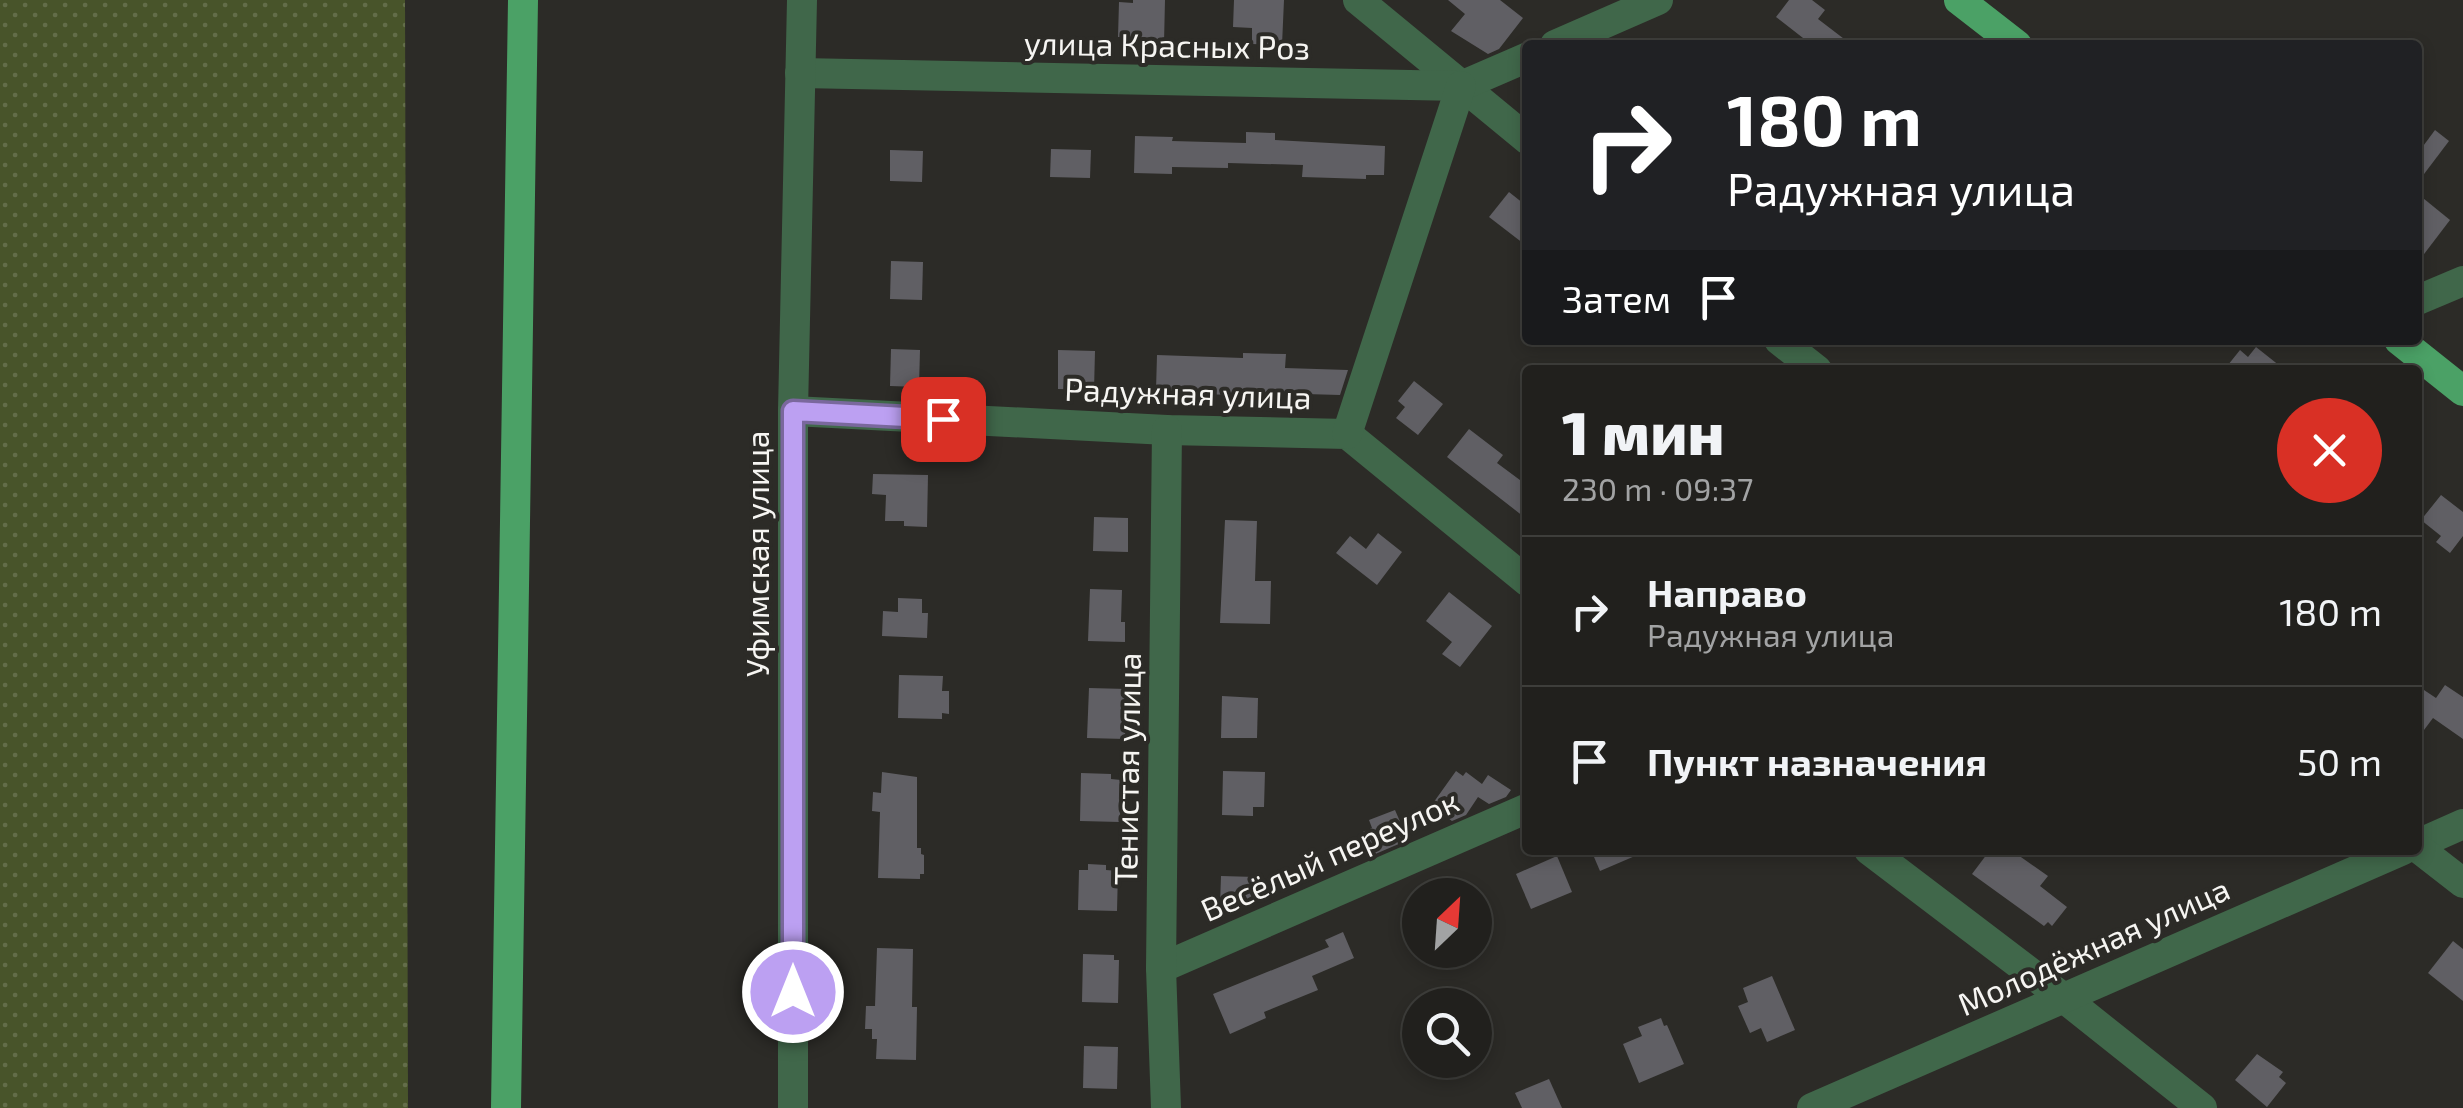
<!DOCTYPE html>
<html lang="ru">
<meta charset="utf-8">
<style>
body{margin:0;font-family:"Exo 2",sans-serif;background:#2d2d2a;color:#f1f3f6;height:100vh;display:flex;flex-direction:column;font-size:38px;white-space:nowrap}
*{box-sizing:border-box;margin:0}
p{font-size:32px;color:#a2a3a4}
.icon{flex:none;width:55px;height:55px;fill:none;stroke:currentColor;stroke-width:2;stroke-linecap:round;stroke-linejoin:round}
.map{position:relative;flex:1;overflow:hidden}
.details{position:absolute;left:1522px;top:365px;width:900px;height:490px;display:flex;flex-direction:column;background:#21201d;border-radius:10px;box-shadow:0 5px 15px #0003,0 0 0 2px #3e3e3b}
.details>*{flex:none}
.hud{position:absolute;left:1522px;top:40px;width:900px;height:305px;border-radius:10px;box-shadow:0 5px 15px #0003,0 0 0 2px #3e3e3b;background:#202124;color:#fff;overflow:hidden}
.needle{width:65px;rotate:25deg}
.tools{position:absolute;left:1402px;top:878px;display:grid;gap:20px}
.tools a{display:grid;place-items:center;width:90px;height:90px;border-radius:50%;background:#21201d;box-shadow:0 5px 15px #0003,0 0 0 2px #3e3e3b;font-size:50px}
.pin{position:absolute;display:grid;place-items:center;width:85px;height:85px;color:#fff;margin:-42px;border-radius:20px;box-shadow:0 5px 15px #0006}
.me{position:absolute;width:110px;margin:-55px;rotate:0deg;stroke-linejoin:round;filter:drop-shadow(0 0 8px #0008)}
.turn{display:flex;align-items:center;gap:35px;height:210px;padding:0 40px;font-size:45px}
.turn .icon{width:130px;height:130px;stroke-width:2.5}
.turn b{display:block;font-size:70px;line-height:85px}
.then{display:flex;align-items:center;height:95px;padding:0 40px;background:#0003;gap:20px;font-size:38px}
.round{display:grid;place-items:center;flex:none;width:105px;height:105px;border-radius:52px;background:#2d2d2a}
.headline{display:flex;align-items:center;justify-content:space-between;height:170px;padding:0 40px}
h1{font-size:60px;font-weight:800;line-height:75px}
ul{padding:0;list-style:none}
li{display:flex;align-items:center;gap:30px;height:150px;padding:0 40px;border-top:2px solid #3e3e3b}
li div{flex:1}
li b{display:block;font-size:38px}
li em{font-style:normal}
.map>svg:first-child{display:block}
.garden{fill:url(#garden-dots)}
.building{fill:#605f64}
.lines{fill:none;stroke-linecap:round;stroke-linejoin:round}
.minor{stroke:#40674a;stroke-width:30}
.major{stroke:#4ba166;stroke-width:30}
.route-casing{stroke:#7a689d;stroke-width:25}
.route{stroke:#bca0f2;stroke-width:18}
.labels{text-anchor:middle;stroke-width:8;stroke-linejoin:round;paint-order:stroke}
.street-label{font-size:32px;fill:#f6f5f2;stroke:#2c2b27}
</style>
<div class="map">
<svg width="2463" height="1108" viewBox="0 0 2463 1108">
<defs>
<pattern id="garden-dots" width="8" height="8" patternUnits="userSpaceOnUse" patternTransform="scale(2.5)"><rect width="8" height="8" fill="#48542a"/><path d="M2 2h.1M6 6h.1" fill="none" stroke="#636d49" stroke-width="1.8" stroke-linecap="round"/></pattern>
</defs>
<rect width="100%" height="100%" fill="#2c2b27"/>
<!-- garden -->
<path class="garden" d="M0 0H405L408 1108H0Z"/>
<!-- building -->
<g class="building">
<path d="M1133 0H1165L1164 43 1132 42V37H1118L1119 2 1133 3Z"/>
<path d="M1234 0H1284L1282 45 1252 44V28L1233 27Z"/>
<path d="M1448 0H1500L1523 18 1499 49 1488 54 1451 31 1465 14Z"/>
<path d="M1789 0H1812L1825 10 1818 19 1852 45H1812L1776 17Z"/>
<path d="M2435 130 2449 141 2418 182V153Z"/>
<path d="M1246 132 1275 133V140L1385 146 1384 175H1366V179L1302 177 1303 165 1228 163V168L1172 167V174L1134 173 1135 136 1173 137 1172 141 1246 143Z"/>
<path d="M1051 149 1091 150 1090 178 1050 177Z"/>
<path d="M890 150 923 151 922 182 890 181Z"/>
<path d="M1509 192 1528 207V247L1489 217Z"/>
<path d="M2418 194 2450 220 2418 262Z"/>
<path d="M891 261 923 262 922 300 890 299Z"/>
<path d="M2256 347 2285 370H2224L2240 350 2248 357Z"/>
<path d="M891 349 920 350 919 387 890 386Z"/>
<path d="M1058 350 1095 351 1094 390 1058 389Z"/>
<path d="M1243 353 1286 354 1285 368 1348 370 1340 395 1234 392 1233 395 1201 394 1156 390 1157 355 1243 358Z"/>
<path d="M1414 381 1443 404 1418 435 1396 418 1405 407 1398 401Z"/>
<path d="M1469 429 1503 455 1497 463 1528 486V520L1447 457Z"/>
<path d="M873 474 928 475 927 527 904 526V521H885L886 495 872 494Z"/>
<path d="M2441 495 2463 512V536L2450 553 2436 542 2441 536 2421 520Z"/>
<path d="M1094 517 1128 518V552L1093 551Z"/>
<path d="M1225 520 1257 521 1255 581H1271L1270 624 1220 623Z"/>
<path d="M1378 533 1402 552 1377 585 1336 553 1350 536 1366 549Z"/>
<path d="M1090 589 1122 590 1121 622H1125V642L1088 641Z"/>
<path d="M1449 592 1492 626 1460 667 1442 654 1452 642 1426 621Z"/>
<path d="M898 598 922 599V613H928L927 638 882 636 883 611 898 612Z"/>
<path d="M899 675 943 676 942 691H949V714L942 713V719L898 718Z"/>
<path d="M2445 685 2463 697V739L2433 718 2418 738V686L2436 698Z"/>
<path d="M1089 688 1127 689 1125 739 1087 738Z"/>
<path d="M1222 696 1258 698 1257 738H1221Z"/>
<path d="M1223 771 1265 772 1264 807H1253V816L1222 815Z"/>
<path d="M1456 771 1463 776 1466 772 1482 784 1488 775 1511 790 1506 797 1489 804 1478 797 1466 815 1452 821 1431 806Z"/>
<path d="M882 772 917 777V848H921V854L924 855V874H920V879L878 878 880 812 872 811 873 792 881 793Z"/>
<path d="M1081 773 1111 774V779L1121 780 1120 822 1080 821Z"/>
<path d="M1395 810 1408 840 1373 855 1363 832 1372 828 1369 820Z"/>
<path d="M1591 850H1649L1600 871Z"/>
<path d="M1990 850H2011L2048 876 2040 886 2067 907 2052 926 2048 922 2044 926 1972 874Z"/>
<path d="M1557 856 1572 892 1531 909 1516 874Z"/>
<path d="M1088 864 1106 865V870L1118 871 1117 911 1078 910 1079 870H1088Z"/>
<path d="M1221 876 1256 877V905H1220Z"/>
<path d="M1343 932 1354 958 1312 976 1318 990 1264 1012 1266 1018 1230 1034 1213 994 1329 947 1325 940Z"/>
<path d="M2453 941 2463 949V1001L2428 973Z"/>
<path d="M877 948 913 949 912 1007H917L916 1060 876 1059 877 1039H872V1029H865L866 1006H875Z"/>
<path d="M1083 954 1114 955V960H1119L1118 1003 1082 1002Z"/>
<path d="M1772 976 1795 1030 1767 1042 1761 1028 1750 1033 1738 1006 1748 1002 1743 988Z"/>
<path d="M1661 1018 1664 1026 1667 1025 1684 1064 1639 1083 1623 1044 1642 1036 1638 1027Z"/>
<path d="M1084 1046 1118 1047 1117 1089 1083 1088Z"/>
<path d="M2257 1054 2283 1072 2279 1077 2286 1083 2267 1107 2235 1080Z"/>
<path d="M1549 1079 1562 1108H1522L1515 1093Z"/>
</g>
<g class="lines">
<!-- minor -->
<g class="minor">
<path d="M1358 0 1528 140"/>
<path d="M1555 45 1658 0"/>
<path d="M800 73 1461 86 1528 57"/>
<path d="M2418 300 2463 281"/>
<path d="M1779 340 1817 370"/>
<path d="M793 411 1167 430 1347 434 1528 582"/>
<path d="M1347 434 1461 86"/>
<path d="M2418 844 2463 824"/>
<path d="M2418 848 2463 883"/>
<path d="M1869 850 2065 999 2202 1108"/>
<path d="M1161 968 1528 808"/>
<path d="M793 1108V411L802 0"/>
<path d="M1166 1108 1161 968 1167 430"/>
<path d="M1812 1108 2403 850"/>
</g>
<!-- major -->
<g class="major">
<path d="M1959 0 2017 45"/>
<path d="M2399 340 2463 391"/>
<path d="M506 1108 523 0"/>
</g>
</g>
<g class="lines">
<!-- route casing -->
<g class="route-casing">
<path id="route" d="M793 992V411L943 419"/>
</g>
<!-- route -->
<use href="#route" class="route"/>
</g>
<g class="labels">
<!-- street labels -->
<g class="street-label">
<text transform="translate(1167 46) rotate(1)" y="11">улица Красных Роз</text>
<text transform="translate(1188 394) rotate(2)" y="11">Радужная улица</text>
<text transform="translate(758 554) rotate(-90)" y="11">Уфимская улица</text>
<text transform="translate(1128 769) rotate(-89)" y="11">Тенистая улица</text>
<text transform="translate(1330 856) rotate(-24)" y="11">Весёлый переулок</text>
<text transform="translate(2094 947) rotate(-24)" y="11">Молодёжная улица</text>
</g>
</g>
</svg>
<div class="tools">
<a><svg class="needle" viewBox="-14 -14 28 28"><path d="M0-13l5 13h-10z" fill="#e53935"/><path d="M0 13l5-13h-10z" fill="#a2a3a4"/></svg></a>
<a><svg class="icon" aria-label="search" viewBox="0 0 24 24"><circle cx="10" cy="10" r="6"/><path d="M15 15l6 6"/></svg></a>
</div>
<div class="pin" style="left:943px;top:419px;background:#d93025"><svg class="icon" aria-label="arrive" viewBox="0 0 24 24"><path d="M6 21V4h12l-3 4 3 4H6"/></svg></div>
<svg class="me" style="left:793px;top:992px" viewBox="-20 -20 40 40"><circle r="17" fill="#bca0f2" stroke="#fff" stroke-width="3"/><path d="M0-11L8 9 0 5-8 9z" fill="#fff"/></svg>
<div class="hud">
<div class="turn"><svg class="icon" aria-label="right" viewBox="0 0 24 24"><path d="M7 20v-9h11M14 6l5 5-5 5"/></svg><div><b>180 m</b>Радужная улица</div></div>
<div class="then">Затем<svg class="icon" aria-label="arrive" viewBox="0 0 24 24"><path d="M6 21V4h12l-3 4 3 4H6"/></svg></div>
</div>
<section class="details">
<div class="headline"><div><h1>1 мин</h1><p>230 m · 09:37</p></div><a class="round" style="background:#d93025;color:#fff"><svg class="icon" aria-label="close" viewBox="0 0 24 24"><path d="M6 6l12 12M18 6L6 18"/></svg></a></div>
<ul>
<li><svg class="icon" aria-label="right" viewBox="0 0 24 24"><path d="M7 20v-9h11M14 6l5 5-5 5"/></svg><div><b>Направо</b><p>Радужная улица</p></div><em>180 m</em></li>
<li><svg class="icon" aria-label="arrive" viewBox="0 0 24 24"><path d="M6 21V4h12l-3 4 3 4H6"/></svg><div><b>Пункт назначения</b></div><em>50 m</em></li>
</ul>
</section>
</div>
